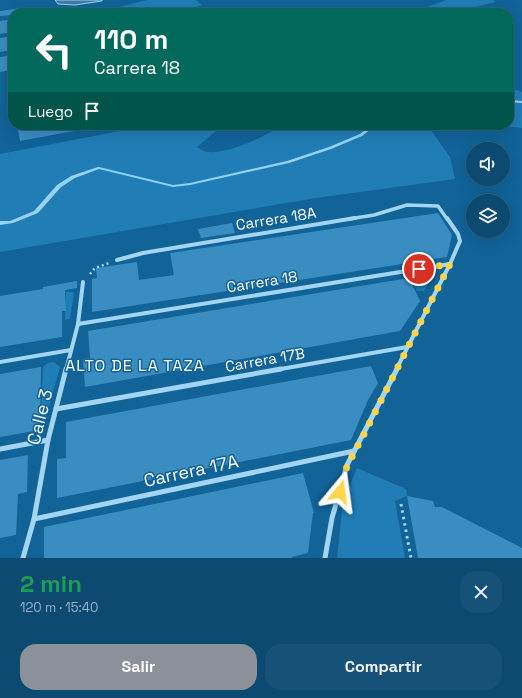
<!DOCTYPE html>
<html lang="es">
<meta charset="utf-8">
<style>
body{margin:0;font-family:"Space Grotesk",sans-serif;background:#165177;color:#f1f3f6;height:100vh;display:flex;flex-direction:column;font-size:15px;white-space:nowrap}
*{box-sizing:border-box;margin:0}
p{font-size:13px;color:#9ab3c4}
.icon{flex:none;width:22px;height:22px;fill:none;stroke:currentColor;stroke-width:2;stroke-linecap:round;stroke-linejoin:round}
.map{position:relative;height:558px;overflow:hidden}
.drawer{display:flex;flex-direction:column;background:#0d4a72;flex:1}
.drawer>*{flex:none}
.top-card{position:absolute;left:8px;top:8px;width:506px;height:122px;border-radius:16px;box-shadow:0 4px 16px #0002,0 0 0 1px #2d6284;background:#00695c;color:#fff;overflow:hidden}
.tools{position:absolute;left:466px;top:142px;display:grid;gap:8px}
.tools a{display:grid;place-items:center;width:44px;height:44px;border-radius:50%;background:#0d4a72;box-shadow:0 4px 16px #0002,0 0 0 1px #2d6284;font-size:20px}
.pin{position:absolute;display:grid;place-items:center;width:34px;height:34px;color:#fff;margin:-17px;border:2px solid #fff;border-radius:50%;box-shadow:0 1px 4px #0007}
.me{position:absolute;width:44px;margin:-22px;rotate:16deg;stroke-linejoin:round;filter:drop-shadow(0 0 3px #0008)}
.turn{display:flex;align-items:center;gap:14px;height:84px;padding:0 20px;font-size:18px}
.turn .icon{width:52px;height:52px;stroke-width:2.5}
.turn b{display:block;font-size:28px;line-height:34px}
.then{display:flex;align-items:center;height:38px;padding:0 20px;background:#0003;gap:8px;font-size:15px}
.round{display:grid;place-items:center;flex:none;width:42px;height:42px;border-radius:16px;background:#165177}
.head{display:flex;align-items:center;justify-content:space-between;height:68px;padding:0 20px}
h1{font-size:24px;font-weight:700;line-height:30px;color:#1e9e55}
.cta{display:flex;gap:8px;margin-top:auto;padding:8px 20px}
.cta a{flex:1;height:46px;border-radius:16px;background:#8c9099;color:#fff;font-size:16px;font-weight:700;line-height:46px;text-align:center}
.cta a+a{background:#165177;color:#f1f3f6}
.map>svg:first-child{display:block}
.green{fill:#207db6}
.water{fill:#427ca2;stroke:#94d3f7}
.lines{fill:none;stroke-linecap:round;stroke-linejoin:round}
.stream{fill:#94d3f7;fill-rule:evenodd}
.building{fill:#3a8dc1}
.path-far1{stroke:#a2d5f4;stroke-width:2.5;stroke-dasharray:2 3;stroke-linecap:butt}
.path{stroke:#a2d5f4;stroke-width:3;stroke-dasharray:2.5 4;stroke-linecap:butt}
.street-far2{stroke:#a2d5f4;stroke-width:3.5}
.street-far1{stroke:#a2d5f4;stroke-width:4}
.street{stroke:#a2d5f4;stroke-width:5}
.route{stroke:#ffd54a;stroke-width:7;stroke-dasharray:0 12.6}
.labels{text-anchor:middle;stroke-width:3;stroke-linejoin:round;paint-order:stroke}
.street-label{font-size:15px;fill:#fff;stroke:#116398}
.neighbourhood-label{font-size:16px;letter-spacing:1px;fill:#fff;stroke:#116398}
.near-street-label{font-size:18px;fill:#fff;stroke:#116398}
</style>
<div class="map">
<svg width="522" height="558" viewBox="0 0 522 558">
<rect width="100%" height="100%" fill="#116398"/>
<!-- green -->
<g class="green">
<path d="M147 0H196L202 5 181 13H80L119 7Z"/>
<path d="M446 0H493L496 2 466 9 464 13H379L382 8 427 7Z"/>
<path d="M509 87 522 92V128L496 125H509Z"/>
<path d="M151 125H220L216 131 197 147C199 148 204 152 208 152 229 154 266 136 283 125H452L430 129 450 157 455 179 316 198 0 252V154Z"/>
<path d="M424 275 431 279 424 291H417L410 278Z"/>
<path d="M66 292H74L70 319 65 320Z"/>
<path d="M54 362 60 367 45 421 41 422 43 367 48 363Z"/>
<path d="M357 468 406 489 407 496 395 501 405 558H337L343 502Z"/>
</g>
<!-- water -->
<path class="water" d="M55 0H102V1L75 5 58 4Z"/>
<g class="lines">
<!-- stream -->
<g class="stream">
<path d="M509 100 522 101V103L509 102Z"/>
<path d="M372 125H376L362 136 331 149 289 163 190 185 173 187 99 169 75 178 61 187 38 213 13 223 0 225V221H10L34 211 57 185 71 176 98 167H99L173 185 190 183 287 161 329 147 360 134Z"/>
</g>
</g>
<!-- building -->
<g class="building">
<path d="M21 8 22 13H13V15L0 16V11Z"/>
<path d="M13 19V32L0 34V21Z"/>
<path d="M13 36V50L0 52V38Z"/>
<path d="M13 55V70L0 72V57Z"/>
<path d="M13 75V92H11L8 76Z"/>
<path d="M17 125H101V126L20 141Z"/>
<path d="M438 213 452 235 447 257 92 312V279L97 278 96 268 137 262 139 280 174 275 170 253Z"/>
<path d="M251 221 253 228 244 229 242 222Z"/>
<path d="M232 223 235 233 201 238 198 229Z"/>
<path d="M409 278 420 301 400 331 85 387 83 359 90 358 88 331Z"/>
<path d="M77 281V288L65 290 66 311H62V337L0 347V296L43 289V287Z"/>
<path d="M371 366 378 383 368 400 351 440 57 498V459L66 458V422Z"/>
<path d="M41 367 40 430 0 437V374Z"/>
<path d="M28 455 27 492 18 494 16 535 0 538V460Z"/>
<path d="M303 473 314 513H313L308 553 292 557V558H44V527Z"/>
<path d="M407 496 433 501 435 507H442L522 548V558H418Z"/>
</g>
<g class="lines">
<!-- path-far1 -->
<path class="path-far1" d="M90 274 95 268 109 263"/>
<!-- path -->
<path class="path" d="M401 504 411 558"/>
<!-- street-far2 -->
<path class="street-far2" d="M349 219 374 215 407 205 438 206 447 219"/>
<!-- street-far1 -->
<g class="street-far1">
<path d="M117 260 143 253 355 218"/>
<path d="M78 324 450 264"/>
<path d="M0 362 71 350"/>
<path d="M66 370 78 324 83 282"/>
<path d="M275 370 407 347"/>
<path d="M396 370 450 264 460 241 458 234 447 218"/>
</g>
<!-- street -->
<g class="street">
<path d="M56 409 281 369"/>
<path d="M0 449 48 440"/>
<path d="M34 519 354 451"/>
<path d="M23 558 34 519 48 440 66 369"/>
<path d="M325 558 332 518 347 465 397 369"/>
</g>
</g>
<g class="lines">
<!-- route -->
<path class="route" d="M340 492 347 466 364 434 450 264 419 269"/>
</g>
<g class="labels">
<!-- street labels -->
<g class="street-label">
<text transform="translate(276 219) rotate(-9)" y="5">Carrera 18A</text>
<text transform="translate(262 282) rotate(-9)" y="5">Carrera 18</text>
<text transform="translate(265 360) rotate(-10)" y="5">Carrera 17B</text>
</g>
<!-- neighbourhood labels -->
<g class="neighbourhood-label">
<text x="135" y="371">ALTO DE LA TAZA</text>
</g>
<!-- near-street labels -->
<g class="near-street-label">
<text transform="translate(40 417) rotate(-76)" y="6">Calle 3</text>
<text transform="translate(191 471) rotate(-12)" y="6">Carrera 17A</text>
</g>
</g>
</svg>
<div class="tools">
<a><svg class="icon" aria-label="sound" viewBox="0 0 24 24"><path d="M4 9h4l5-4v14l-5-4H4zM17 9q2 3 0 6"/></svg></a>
<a><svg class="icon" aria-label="layers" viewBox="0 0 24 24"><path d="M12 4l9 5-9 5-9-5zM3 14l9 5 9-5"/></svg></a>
</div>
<div class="pin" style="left:419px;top:269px;background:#d93025"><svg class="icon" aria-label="arrive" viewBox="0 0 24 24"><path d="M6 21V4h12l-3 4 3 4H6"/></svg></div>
<svg class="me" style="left:340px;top:492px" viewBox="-20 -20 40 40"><path d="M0-17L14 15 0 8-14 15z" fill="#ffd54a" stroke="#fff" stroke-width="4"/></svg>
<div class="top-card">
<div class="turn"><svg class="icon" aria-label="left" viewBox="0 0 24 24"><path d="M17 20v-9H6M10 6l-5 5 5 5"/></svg><div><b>110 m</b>Carrera 18</div></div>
<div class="then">Luego<svg class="icon" aria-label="arrive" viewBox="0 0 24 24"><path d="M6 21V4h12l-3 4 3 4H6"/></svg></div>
</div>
</div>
<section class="drawer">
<div class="head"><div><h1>2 min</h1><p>120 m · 15:40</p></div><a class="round"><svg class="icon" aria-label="close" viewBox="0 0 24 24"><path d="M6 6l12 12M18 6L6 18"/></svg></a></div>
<div class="cta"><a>Salir</a><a>Compartir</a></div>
</section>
